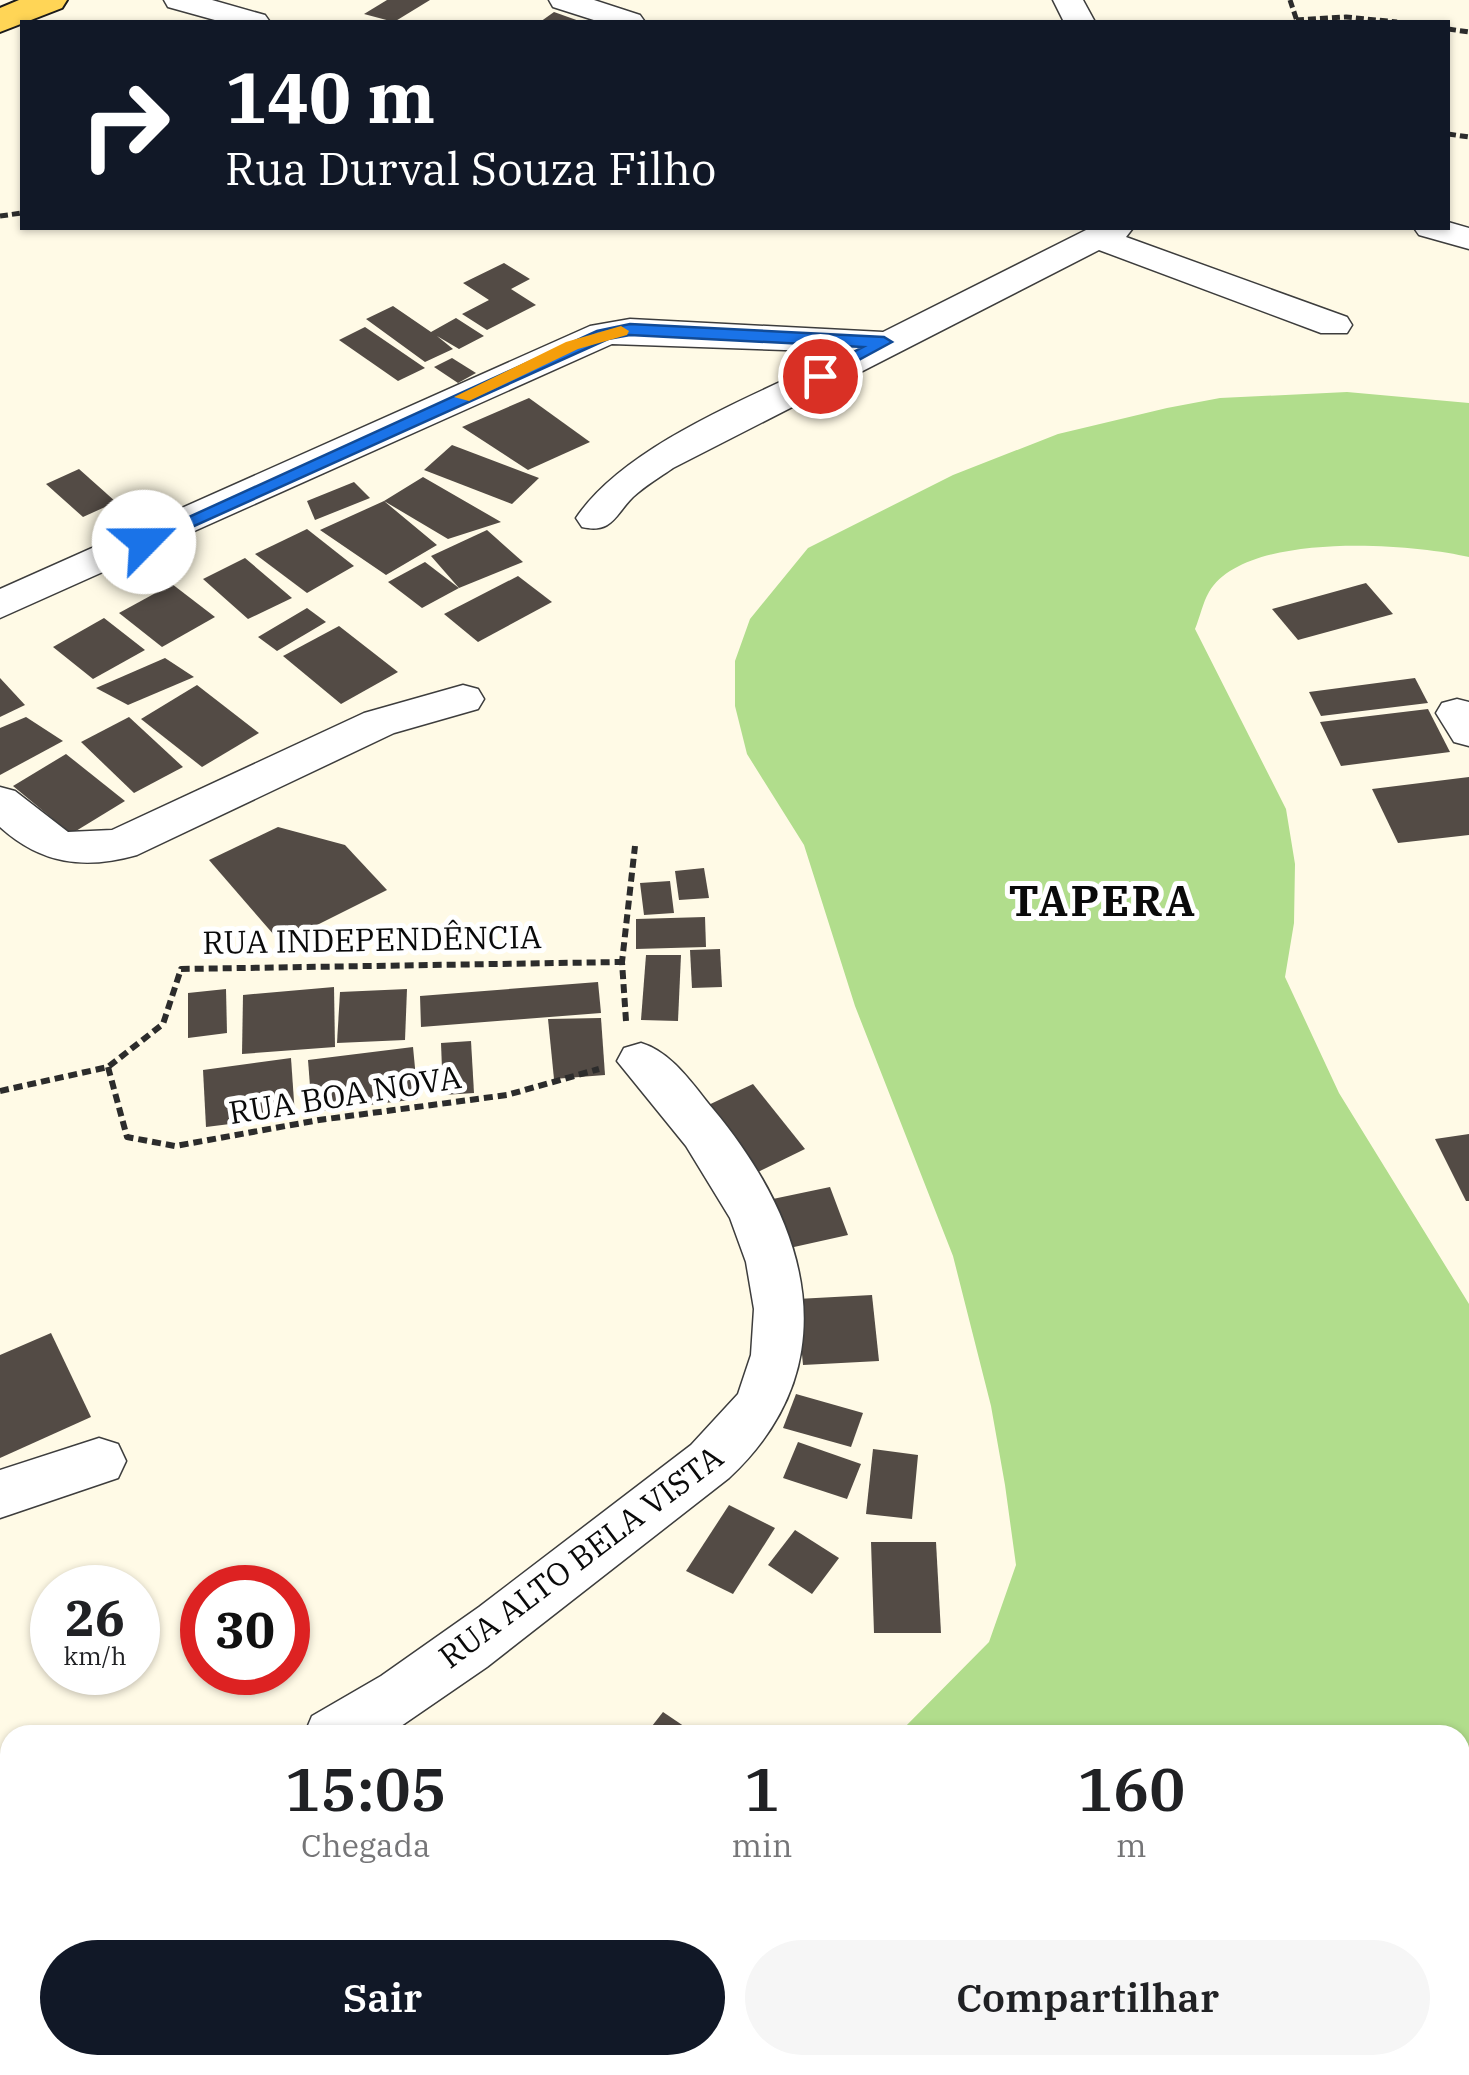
<!DOCTYPE html>
<html lang="pt">
<meta charset="utf-8">
<style>
body{margin:0;font-family:"IBM Plex Serif",serif;background:#f6f6f6;color:#202124;height:100vh;display:flex;flex-direction:column;font-size:38px;white-space:nowrap}
*{box-sizing:border-box;margin:0}
p{font-size:32px;color:#757577}
.icon{flex:none;width:55px;height:55px;fill:none;stroke:currentColor;stroke-width:2;stroke-linecap:round;stroke-linejoin:round}
.map{position:relative;flex:1;overflow:hidden}
.drawer{position:absolute;left:0px;top:1725px;width:1470px;height:350px;display:flex;flex-direction:column;background:#fff;border-radius:30px 30px 0 0;box-shadow:0 2px 8px #0004}
.drawer>*{flex:none}
.hud{position:absolute;left:20px;top:20px;width:1430px;height:210px;border-radius:0px;box-shadow:0 2px 8px #0004;background:#111827;color:#fff;overflow:hidden}
.speed{position:absolute;left:30px;top:1565px;display:flex;gap:20px;font-size:50px;font-weight:700;text-align:center}
.speed>*{display:grid;place-content:center;width:130px;height:130px;border-radius:50%;background:#fff;box-shadow:0 2px 8px #0004;line-height:1}
.speed small{font-size:25px;font-weight:400}
.speed .limit{border:15px solid #d22;background:#fff;color:#111}
.pin{position:absolute;display:grid;place-items:center;width:85px;height:85px;color:#fff;margin:-42px;border:5px solid #fff;border-radius:50%;box-shadow:0 2px 10px #0007}
.me{position:absolute;width:110px;margin:-55px;rotate:67deg;stroke-linejoin:round;filter:drop-shadow(0 0 8px #0008)}
.turn{display:flex;align-items:center;gap:35px;height:210px;padding:0 40px;font-size:45px}
.turn .icon{width:130px;height:130px;stroke-width:2.5}
.turn b{display:block;font-size:70px;line-height:85px}
.eta{display:flex;justify-content:space-evenly;align-items:center;height:170px;text-align:center}
.eta b{font-size:60px;font-weight:600;line-height:70px}
.button{display:flex;gap:20px;margin-top:auto;padding:20px 40px}
.button a{flex:1;height:115px;border-radius:60px;background:#111827;color:#fff;font-size:40px;font-weight:600;line-height:115px;text-align:center}
.button a+a{background:#f6f6f6;color:#202124}
.map>svg:first-child{display:block}
.forest{fill:#b1dd8c}
.building{fill:#534b45}
.lines{fill:none;stroke-linecap:round;stroke-linejoin:round}
.minor-casing{stroke:#3d3d3d;stroke-width:3}
.primary-casing{stroke:#1b1b1b;stroke-width:4}
.path-far1{stroke:#2c2c2c;stroke-width:5;stroke-dasharray:8 4;stroke-linecap:butt}
.path{stroke:#2c2c2c;stroke-width:6;stroke-dasharray:9 5;stroke-linecap:butt}
.minor{fill:#fff;fill-rule:evenodd}
.primary{fill:#ffd556;fill-rule:evenodd}
.route{fill:#1a73e8;stroke:#114b97;stroke-width:2.5}
.slow{fill:#f59e0b}
.labels{text-anchor:middle;stroke-width:10;stroke-linejoin:round;paint-order:stroke}
.street-label{font-size:32px;fill:#0a0a0a;stroke:#fff}
.district-label{font-size:42px;font-weight:bold;letter-spacing:2.5px;fill:#0a0a0a;stroke:#fff}
</style>
<div class="map">
<svg width="1469" height="2075" viewBox="0 0 1469 2075">
<rect width="100%" height="100%" fill="#fffae6"/>
<!-- forest -->
<path class="forest" d="M1347 392 1469 403V557C1409 543 1245 531 1209 592 1203 602 1200 617 1195 629L1286 809 1295 864 1294 923 1285 977 1339 1093 1469 1304V2075H453L466 2065H1460V1735H897L989 1642 1016 1565 1005 1485 991 1406 953 1256 855 1006 804 845 747 754 735 706V661L750 619 808 548 953 475 1058 434 1167 408 1220 398Z"/>
<!-- building -->
<g class="building">
<path d="M387 0H430L394 22 364 14Z"/>
<path d="M554 12 582 22H540Z"/>
<path d="M504 263 530 279 511 289 536 305 487 330 462 314 489 300 463 283Z"/>
<path d="M393 306 431 332 456 318 484 336 459 349 437 336 453 349 425 362 366 319Z"/>
<path d="M365 327 425 368 398 381 339 340Z"/>
<path d="M452 358 476 373 458 383 434 367Z"/>
<path d="M529 398 590 442 528 470 462 427Z"/>
<path d="M452 445 539 478 512 504 424 470Z"/>
<path d="M79 469 116 502 83 517 46 484Z"/>
<path d="M423 477 501 522 448 539 384 501 437 545 386 575 320 530 384 501Z"/>
<path d="M354 482 370 498 315 520 307 501Z"/>
<path d="M307 529 354 566 307 593 255 554Z"/>
<path d="M487 530 523 562 459 588 431 556Z"/>
<path d="M245 558 292 598 248 619 203 579Z"/>
<path d="M425 562 459 588 422 608 388 582Z"/>
<path d="M518 576 552 602 478 642 444 614Z"/>
<path d="M1366 583 1393 614 1298 640 1272 609Z"/>
<path d="M172 584 215 617 162 647 119 613Z"/>
<path d="M307 608 326 622 277 651 258 637Z"/>
<path d="M104 618 145 650 93 679 53 647Z"/>
<path d="M339 626 398 672 341 704 283 656Z"/>
<path d="M165 658 194 677 128 705 96 688Z"/>
<path d="M0 678 25 705 0 717Z"/>
<path d="M1415 678 1428 703 1321 716 1309 692Z"/>
<path d="M197 685 259 733 202 767 141 719Z"/>
<path d="M1428 709 1450 752 1341 766 1320 722Z"/>
<path d="M26 717 63 741 0 775V728Z"/>
<path d="M129 717 183 767 134 793 81 742Z"/>
<path d="M66 754 125 801 71 834 13 786Z"/>
<path d="M1469 777V835L1398 843 1372 789Z"/>
<path d="M278 827 345 845 387 890 281 943 209 860Z"/>
<path d="M704 868 709 898 679 900 675 871Z"/>
<path d="M670 881 674 913 644 915 640 883Z"/>
<path d="M705 917 706 947 636 949V919Z"/>
<path d="M720 949 722 987 692 988 690 950Z"/>
<path d="M646 955H681L678 1021 641 1020Z"/>
<path d="M598 982 601 1013 421 1027 420 996Z"/>
<path d="M334 987 335 1047 242 1054 243 995Z"/>
<path d="M226 989 227 1033 188 1038V993Z"/>
<path d="M407 989 405 1040 337 1043 340 992Z"/>
<path d="M601 1018 605 1075 554 1079 548 1019Z"/>
<path d="M471 1041 474 1093 443 1095 441 1043Z"/>
<path d="M413 1047 418 1099 312 1112 308 1060Z"/>
<path d="M291 1058 295 1116 206 1127 203 1070Z"/>
<path d="M753 1084 805 1149 754 1174 702 1108Z"/>
<path d="M1469 1134V1201H1466L1435 1139Z"/>
<path d="M830 1187 848 1235 785 1249 768 1200Z"/>
<path d="M872 1295 879 1361 803 1365 797 1299Z"/>
<path d="M51 1333 91 1417 0 1458V1355Z"/>
<path d="M796 1394 863 1413 851 1447 783 1428Z"/>
<path d="M798 1442 861 1464 847 1499 783 1478Z"/>
<path d="M873 1449 918 1455 912 1519 866 1514Z"/>
<path d="M729 1505 775 1528 733 1594 686 1571Z"/>
<path d="M795 1530 839 1558 812 1594 768 1565Z"/>
<path d="M871 1542H936L941 1633H874Z"/>
<path d="M663 1712 697 1735H645Z"/>
<path d="M10 2018V2065H51L36 2075H0V2024Z"/>
</g>
<g class="lines">
<!-- minor casing -->
<g class="minor-casing">
<g id="minor">
<path d="M164 0H212L265 15 270 22H222L168 7Z"/>
<path d="M549 0H594L640 15 645 22H600L553 7Z"/>
<path d="M1053 0H1083L1095 22H1064Z"/>
<path d="M1448 222 1469 228V249L1419 235 1414 228H1448Z"/>
<path d="M1090 228H1133L1126 237 1347 317 1352 325 1347 333H1321L1099 250 673 468C660 477 645 486 633 497 615 515 612 534 582 527L576 518C627 442 762 393 844 352L612 344 0 618V589L590 326 630 319 883 332Z"/>
<path d="M463 685 478 689 484 699 478 709 394 733 137 855C84 870 41 864 0 827V787L15 791 68 832 112 830 364 713Z"/>
<path d="M1457 699 1469 702V746L1454 742 1436 713 1442 703Z"/>
<path d="M641 1043C672 1052 693 1085 713 1109 809 1224 850 1365 729 1478L487 1667 388 1735H304L312 1716 381 1676 479 1607 691 1445 738 1394 751 1355 754 1309 746 1262 730 1218 686 1146 617 1061 624 1048Z"/>
<path d="M99 1438 118 1444 126 1461 118 1478 0 1518V1470Z"/>
<path d="M10 1876V1937L0 1941V1880Z"/>
</g>
</g>
<!-- primary casing -->
<g class="primary-casing">
<path id="primary" d="M19 0H67L62 8 0 32V8Z"/>
</g>
<!-- path-far1 -->
<g class="path-far1">
<path d="M1290 0 1297 21"/>
<path d="M1296 20 1346 17 1397 22"/>
<path d="M1448 29 1469 32"/>
<path d="M1448 134 1469 137"/>
<path d="M0 216 22 213"/>
</g>
<!-- path -->
<g class="path">
<path d="M626 1021 622 962 635 846"/>
<path d="M108 1067 127 1137 175 1146 319 1120 507 1095 599 1069"/>
<path d="M0 1091 108 1067 163 1024 181 969 622 962"/>
</g>
<!-- minor -->
<use href="#minor" class="minor"/>
<!-- primary -->
<use href="#primary" class="primary"/>
</g>
<!-- route -->
<path class="route" d="M630 324 884 337 892 342 820 381 814 380V372L863 347 630 335 608 339 150 546 134 542 597 331Z"/>
<!-- slow -->
<path class="slow" d="M621 326 629 331 627 335 578 349 469 401 454 397 566 342Z"/>
<g class="labels">
<!-- street labels -->
<g class="street-label">
<text transform="translate(372 940) rotate(-1)" y="11">RUA INDEPENDÊNCIA</text>
<text transform="translate(345 1095) rotate(-9)" y="11">RUA BOA NOVA</text>
<text transform="translate(581 1557) rotate(-37)" y="11">RUA ALTO BELA VISTA</text>
</g>
<!-- district labels -->
<g class="district-label">
<text x="1103" y="916">TAPERA</text>
</g>
</g>
</svg>
<div class="speed"><div>26<small>km/h</small></div><div class="limit">30</div></div>
<div class="pin" style="left:820px;top:376px;background:#d93025"><svg class="icon" aria-label="arrive" viewBox="0 0 24 24"><path d="M6 21V4h12l-3 4 3 4H6"/></svg></div>
<svg class="me" style="left:144px;top:542px" viewBox="-20 -20 40 40"><circle r="19" fill="#fff"/><path d="M0-13L10 11 0 6-10 11z" fill="#1a73e8"/></svg>
<div class="hud">
<div class="turn"><svg class="icon" aria-label="right" viewBox="0 0 24 24"><path d="M7 20v-9h11M14 6l5 5-5 5"/></svg><div><b>140 m</b>Rua Durval Souza Filho</div></div>
</div>
<section class="drawer">
<div class="eta">
<div><b>15:05</b><p>Chegada</p></div>
<div><b>1</b><p>min</p></div>
<div><b>160</b><p>m</p></div>
</div>
<div class="button"><a>Sair</a><a>Compartilhar</a></div>
</section>
</div>
